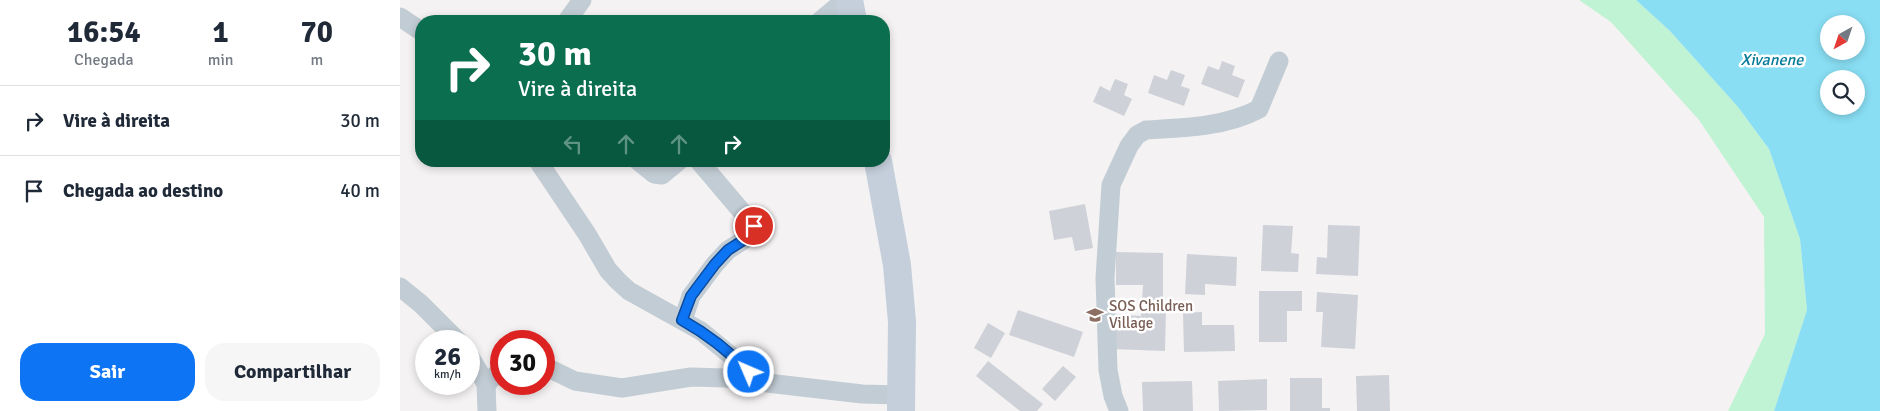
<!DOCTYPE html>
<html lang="pt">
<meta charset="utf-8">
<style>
body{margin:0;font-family:Signika,sans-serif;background:#f6f6f7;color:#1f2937;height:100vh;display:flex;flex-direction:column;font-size:19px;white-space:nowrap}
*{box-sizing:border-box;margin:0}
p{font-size:16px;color:#747a83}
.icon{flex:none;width:28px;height:28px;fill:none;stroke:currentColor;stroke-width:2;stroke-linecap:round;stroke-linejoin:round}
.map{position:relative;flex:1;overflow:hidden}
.details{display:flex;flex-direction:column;background:#fff;width:400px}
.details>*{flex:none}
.top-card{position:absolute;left:15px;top:15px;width:475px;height:152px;border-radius:20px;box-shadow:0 2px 8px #0003;background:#0b6e4f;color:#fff;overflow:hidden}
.needle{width:32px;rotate:220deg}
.tools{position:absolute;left:1420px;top:15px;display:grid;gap:10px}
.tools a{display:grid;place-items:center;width:45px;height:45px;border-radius:50%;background:#fff;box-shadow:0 2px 8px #0003;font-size:25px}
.speed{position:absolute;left:15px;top:330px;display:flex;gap:10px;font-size:25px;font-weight:700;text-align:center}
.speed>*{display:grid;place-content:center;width:65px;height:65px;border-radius:50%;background:#fff;box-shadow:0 2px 8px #0003;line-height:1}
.speed small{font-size:12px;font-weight:400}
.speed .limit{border:8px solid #d22;background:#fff;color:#111}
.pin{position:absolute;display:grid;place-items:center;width:42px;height:42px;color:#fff;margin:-21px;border:2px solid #fff;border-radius:50%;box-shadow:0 1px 5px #0007}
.me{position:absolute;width:55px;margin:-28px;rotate:315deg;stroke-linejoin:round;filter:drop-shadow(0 0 4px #0008)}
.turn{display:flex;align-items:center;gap:18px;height:105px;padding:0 20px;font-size:22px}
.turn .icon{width:65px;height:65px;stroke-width:2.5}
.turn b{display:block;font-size:35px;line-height:42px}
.lanes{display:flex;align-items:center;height:48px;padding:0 20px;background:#0003;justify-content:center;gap:25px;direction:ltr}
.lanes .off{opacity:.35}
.eta{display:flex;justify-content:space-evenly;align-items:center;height:85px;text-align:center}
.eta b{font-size:30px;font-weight:700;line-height:35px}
.cta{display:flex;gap:10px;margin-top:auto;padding:10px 20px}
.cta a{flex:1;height:58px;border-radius:20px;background:#0d74f3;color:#fff;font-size:20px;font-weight:700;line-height:58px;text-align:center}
.cta a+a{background:#f6f6f7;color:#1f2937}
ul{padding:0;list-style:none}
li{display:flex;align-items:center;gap:15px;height:70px;padding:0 20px;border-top:1px solid #e0e1e3}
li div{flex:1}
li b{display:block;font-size:19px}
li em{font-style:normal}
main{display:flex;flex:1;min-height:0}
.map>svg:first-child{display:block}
.green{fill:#bff3d3}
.water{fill:#89def3;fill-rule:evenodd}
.building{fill:#ced1d7}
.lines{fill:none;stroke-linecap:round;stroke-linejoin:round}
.minor{stroke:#c2ccd4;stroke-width:19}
.secondary{stroke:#c4cfdb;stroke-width:28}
.route-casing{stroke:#084b9e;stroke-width:12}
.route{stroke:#0d74f3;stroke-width:9}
.labels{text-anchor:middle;stroke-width:5;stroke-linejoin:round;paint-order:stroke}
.education-label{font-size:15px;fill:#785e54;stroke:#fff;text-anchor:start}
.water-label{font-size:16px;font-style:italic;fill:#057b99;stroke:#fff}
</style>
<main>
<section class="details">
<div class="eta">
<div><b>16:54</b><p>Chegada</p></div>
<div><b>1</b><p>min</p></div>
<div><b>70</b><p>m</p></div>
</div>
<ul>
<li><svg class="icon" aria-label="right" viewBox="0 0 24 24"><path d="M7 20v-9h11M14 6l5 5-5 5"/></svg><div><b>Vire à direita</b></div><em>30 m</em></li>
<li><svg class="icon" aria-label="arrive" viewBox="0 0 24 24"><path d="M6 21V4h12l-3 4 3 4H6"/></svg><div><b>Chegada ao destino</b></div><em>40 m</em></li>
</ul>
<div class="cta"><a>Sair</a><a>Compartilhar</a></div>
</section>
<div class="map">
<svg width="1480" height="411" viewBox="0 0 1480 411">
<rect width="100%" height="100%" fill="#f4f2f2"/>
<!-- green -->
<path class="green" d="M1179 0H1236L1270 31 1338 107 1369 149 1400 239 1407 310 1374 411H1328L1365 334 1364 217 1299 120 1211 22Z"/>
<!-- water -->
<path class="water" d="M1236 0H1480V411H1374L1407 310 1400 239 1369 149 1338 107 1270 31ZM1429 24H1456V51H1429ZM1429 79H1456V106H1429Z"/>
<!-- building -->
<g class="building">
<path d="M822 61 835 66 832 75 845 80 838 98 801 84 808 66 819 70Z"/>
<path d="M771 70 785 75 781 86 790 89 784 106 748 93 754 75 767 80Z"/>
<path d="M715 79 728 84 724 95 732 99 724 116 693 102 700 86 710 91Z"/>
<path d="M685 204 693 248 675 251 672 237 654 240 649 211Z"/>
<path d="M863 225 893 226 891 253 899 254 898 272 861 271Z"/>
<path d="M928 225 960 226 958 276 916 274 917 257 927 258Z"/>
<path d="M716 252 763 253V300H742L743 285H716Z"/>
<path d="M787 254 837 257 836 286 805 284V295L785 294Z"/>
<path d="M859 291H902V311H887V342H859Z"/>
<path d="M917 292 958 295 955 349 921 347 923 312H916Z"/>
<path d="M741 308 766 309 765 351 712 349 713 314 741 316Z"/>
<path d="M618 310 683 332 674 357 609 335Z"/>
<path d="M802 312V325H834L835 351 784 352 783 313Z"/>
<path d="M588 323 605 333 591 358 574 348Z"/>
<path d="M588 361 643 404 637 411H620L576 376Z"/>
<path d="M663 366 676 377 655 401 642 389Z"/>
<path d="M989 375 990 411H957L956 376Z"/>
<path d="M890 378H922V408H930V411H890Z"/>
<path d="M867 379V410L819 411 818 381Z"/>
<path d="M792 381 793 411H743L742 382Z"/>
</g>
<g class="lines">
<!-- minor -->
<g class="minor">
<path d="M0 17 21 31"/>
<path d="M167 21 182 0"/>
<path d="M420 21 445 0"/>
<path d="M138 161 187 234 208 270 218 281 229 291 301 331 340 363 354 380"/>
<path d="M238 161 254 174 262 175 279 161"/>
<path d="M0 287 21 304 58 341"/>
<path d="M283 320 291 296 315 264 328 250 353 234 355 232 354 226 299 161"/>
<path d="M69 355 86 384 87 411"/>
<path d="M144 366 175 381 222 388 291 377 325 378 462 394 501 395"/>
<path d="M86 384 101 370"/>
<path d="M719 411 713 396 708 370 705 278 711 185 729 146 737 135 746 130C784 128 825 127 859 109L879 61"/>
</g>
<!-- secondary -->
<g class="secondary">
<path d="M449 0 453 21"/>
<path d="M478 161 497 265 502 322 501 411"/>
</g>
</g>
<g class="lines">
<!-- route casing -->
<g class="route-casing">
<path id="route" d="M349 372C329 351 307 334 282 320L291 296 315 264 328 250 353 234 354 226"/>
</g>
<!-- route -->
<use href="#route" class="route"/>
</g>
<!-- icons -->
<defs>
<g id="school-bare" transform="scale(1.35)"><path d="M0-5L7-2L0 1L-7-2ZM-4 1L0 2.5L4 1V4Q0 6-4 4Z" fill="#8d6e63" stroke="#fff" stroke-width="2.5" paint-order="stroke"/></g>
</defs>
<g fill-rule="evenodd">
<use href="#school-bare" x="695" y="315"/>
</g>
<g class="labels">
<!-- education labels -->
<g class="education-label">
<text x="709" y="311">SOS Children<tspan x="709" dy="17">Village</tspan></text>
</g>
<!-- water labels -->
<g class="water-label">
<text x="1372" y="65">Xivanene</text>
</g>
</g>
</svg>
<div class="tools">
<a><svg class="needle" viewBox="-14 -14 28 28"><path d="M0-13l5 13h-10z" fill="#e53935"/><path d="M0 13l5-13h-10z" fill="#747a83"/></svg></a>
<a><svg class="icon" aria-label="search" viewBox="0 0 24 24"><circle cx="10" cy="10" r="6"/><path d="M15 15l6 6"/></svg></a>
</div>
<div class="speed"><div>26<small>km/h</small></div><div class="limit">30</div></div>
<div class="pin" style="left:354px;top:226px;background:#d93025"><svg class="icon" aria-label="arrive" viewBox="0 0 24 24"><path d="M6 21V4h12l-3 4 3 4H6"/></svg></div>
<svg class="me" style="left:349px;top:372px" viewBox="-20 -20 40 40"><circle r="17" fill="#0d74f3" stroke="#fff" stroke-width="3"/><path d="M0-11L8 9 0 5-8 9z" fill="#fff"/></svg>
<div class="top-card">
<div class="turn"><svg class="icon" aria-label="right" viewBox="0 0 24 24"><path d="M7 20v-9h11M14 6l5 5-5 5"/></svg><div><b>30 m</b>Vire à direita</div></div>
<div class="lanes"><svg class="icon off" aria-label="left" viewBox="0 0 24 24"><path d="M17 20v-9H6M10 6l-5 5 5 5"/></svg><svg class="icon off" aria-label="ahead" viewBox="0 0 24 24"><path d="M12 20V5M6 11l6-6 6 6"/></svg><svg class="icon off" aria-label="ahead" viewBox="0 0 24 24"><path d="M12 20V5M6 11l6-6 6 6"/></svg><svg class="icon" aria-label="right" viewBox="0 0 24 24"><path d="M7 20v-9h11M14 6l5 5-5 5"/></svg></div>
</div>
</div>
</main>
